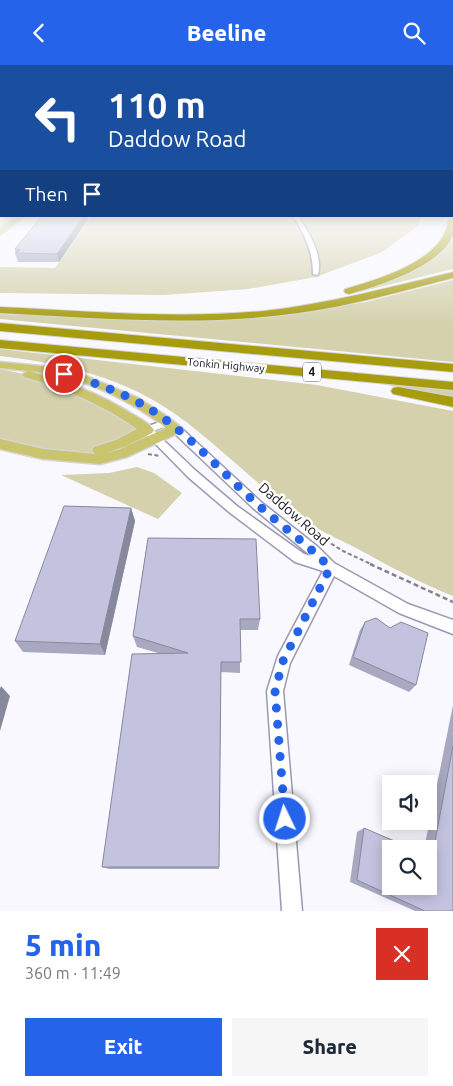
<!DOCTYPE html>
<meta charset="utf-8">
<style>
body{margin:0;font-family:Ubuntu,sans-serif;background:#f6f6f7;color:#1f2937;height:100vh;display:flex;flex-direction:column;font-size:19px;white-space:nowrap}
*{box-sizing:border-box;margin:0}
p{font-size:16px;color:#747a83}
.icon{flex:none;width:28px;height:28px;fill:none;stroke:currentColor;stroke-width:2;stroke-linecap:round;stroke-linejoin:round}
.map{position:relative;height:846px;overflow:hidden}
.drawer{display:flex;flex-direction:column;background:#fff;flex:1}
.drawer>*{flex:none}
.top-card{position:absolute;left:0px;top:0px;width:454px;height:152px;box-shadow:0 2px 12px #0003;background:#1a4fa0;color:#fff;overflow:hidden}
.tools{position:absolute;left:382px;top:710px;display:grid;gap:10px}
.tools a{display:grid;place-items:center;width:55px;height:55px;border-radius:0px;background:#fff;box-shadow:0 2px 12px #0003;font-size:25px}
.pin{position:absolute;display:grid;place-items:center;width:42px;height:42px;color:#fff;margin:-21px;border:2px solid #fff;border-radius:50%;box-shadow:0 1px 5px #0007}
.me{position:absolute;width:55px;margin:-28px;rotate:356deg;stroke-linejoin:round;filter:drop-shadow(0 0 4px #0008)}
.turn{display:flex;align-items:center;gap:18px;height:105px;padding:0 25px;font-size:22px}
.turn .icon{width:65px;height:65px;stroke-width:2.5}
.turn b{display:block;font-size:35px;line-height:42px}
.then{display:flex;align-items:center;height:48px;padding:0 25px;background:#0003;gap:10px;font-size:19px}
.round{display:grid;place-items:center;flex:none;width:52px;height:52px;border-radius:0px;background:#f6f6f7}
.headline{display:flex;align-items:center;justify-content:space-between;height:85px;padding:0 25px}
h1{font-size:30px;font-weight:800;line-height:38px;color:#2563eb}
.primary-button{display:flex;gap:10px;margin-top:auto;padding:10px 25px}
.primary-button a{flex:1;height:58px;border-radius:0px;background:#2563eb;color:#fff;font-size:20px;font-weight:800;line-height:58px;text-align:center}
.primary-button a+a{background:#f6f6f7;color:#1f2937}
header{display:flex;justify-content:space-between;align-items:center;height:65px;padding:0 25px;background:#2563eb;color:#fff;font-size:22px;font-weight:800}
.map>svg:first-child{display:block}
.green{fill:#d4d1ac}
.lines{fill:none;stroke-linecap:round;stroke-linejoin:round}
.minor-casing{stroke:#9999b4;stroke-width:3}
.major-casing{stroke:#d5d5d7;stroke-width:3}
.highway-casing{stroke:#d5d5d7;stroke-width:2}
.path-far1{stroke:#83838b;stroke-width:2;stroke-dasharray:4 2.5;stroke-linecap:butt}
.path{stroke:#83838b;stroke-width:2.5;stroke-dasharray:5 3;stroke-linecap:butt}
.minor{fill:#fff;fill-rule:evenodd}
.major{fill:#cac46e;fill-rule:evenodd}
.highway{fill:#a69c0e;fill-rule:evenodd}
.wall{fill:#a8a8c1}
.shaded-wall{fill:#88889d}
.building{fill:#c3c3e0;stroke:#88889d}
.route{stroke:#2563eb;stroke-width:9;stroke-dasharray:0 16.2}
.labels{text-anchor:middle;stroke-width:5;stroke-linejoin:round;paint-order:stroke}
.far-street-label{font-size:11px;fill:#15151f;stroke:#fff}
.shield{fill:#fff;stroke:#5b5b62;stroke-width:1}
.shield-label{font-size:12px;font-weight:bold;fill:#15151f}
.street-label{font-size:14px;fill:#15151f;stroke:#fff}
</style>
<header><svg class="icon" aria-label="back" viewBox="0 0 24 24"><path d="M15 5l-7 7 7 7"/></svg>Beeline<svg class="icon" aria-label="search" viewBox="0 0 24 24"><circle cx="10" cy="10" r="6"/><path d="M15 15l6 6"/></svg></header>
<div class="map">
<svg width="453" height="846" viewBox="0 0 453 846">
<rect width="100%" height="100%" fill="#f8f8fe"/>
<!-- green -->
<g class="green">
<path d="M91 151H422L418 161 382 187 316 212 248 224 164 230 0 228V202L55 203Z"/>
<path d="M453 161V204L359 227 356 225 375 219 434 188Z"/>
<path d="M453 215V297L0 254V249L239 253 280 250 366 237Z"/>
<path d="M0 284 317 320 453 346V531C420 518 389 501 358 484 343 476 327 470 314 461 265 429 225 385 178 351 126 313 63 298 0 291Z"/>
<path d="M0 304 38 312 69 322 147 365 121 378 77 392 0 379Z"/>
<path d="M367 316 453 325V333Z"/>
<path d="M137 402 154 408 182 428 158 454 61 410 109 408Z"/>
</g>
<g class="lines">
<!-- minor casing -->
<g class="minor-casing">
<g id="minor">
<path d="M293 151H298C309 167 323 190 318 210L313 209C313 187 305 169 293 151Z"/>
<path d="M168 354 171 355 173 357 171 359 154 366 196 406 237 441 304 489 311 491 253 443 172 366 171 364 172 362H180L261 437 318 482 334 498 408 539 453 555V569L399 548 334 511 290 598 283 626 302 846H282L267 626 278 591 323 506 295 497 229 447 188 412 142 365 143 363Z"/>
</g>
</g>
<!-- major casing -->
<g class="major-casing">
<g id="major">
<path d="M17 151H25L0 170V164Z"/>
<path d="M0 297 50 302 86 311 138 333 168 352 183 364 181 367 127 392 100 399 43 394 0 384V374L43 384 95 389 92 385 94 382 116 375 137 364C103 340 65 323 24 312L22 310 28 306C65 315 100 329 132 349 139 353 149 358 154 365L152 368 126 381 106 388 118 385 166 363C134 338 91 316 51 309 34 306 17 305 0 303Z"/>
</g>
</g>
<!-- highway casing -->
<g class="highway-casing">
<g id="highway">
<path d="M453 149C453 155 453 163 453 169 444 200 377 222 349 229L345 228 344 226 345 224C376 215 431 199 445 167 447 163 448 157 449 152Z"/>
<path d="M453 207V213C402 226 351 241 298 248 199 262 99 253 0 248V242C87 246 176 254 263 246 328 239 390 222 453 207Z"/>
<path d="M0 258 453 299V307L0 266Z"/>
<path d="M0 275 453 317V325L0 283Z"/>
<path d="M398 322 453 332V342L393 329 391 326 393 323Z"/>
</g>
</g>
<!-- path-far1 -->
<g class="path-far1">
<path d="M148 389 160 391"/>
<path d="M298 458 343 486 373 500"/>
</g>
<!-- path -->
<path class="path" d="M370 499 453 537"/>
<!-- minor -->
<use href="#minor" class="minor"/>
<!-- major -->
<use href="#major" class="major"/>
<!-- highway -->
<use href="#highway" class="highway"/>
</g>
<!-- wall -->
<g class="wall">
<path d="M88 151V154L59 197H18L15 188H16L15 184Z"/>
<path d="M131 443 135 456 105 590 23 587 15 576Z"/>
<path d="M148 473 260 554 258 565H240V608L221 607 219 804H109L102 802 158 588 137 582 133 571Z"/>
<path d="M365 557 416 620 409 627 349 600 360 565Z"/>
<path d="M453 640V846H415L350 817 357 767 364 763 429 821V784H424Z"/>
</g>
<!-- shaded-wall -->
<g class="shaded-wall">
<path d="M84 151H88V154L59 197 57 189Z"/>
<path d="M131 443 135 456 105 590 100 579Z"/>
<path d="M1 621 10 631 0 666V624Z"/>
</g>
<!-- building -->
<g class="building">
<path d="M42 151H84L57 189 15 188 20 185 15 184Z"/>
<path d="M64 441 131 443 100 579 15 576Z"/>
<path d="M148 473 256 474 260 554H240L241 597H221L219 802H102L132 589 188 588 133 571Z"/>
<path d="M376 553 390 563 401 557 428 568 416 620 353 592 365 557Z"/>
<path d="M453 681V846H425L357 815 364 763 413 784H391V821H429V790L432 792Z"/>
</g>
<!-- sky -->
<linearGradient id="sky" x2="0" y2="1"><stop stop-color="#99baee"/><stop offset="0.54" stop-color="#fcfcff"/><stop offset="1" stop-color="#fcfcff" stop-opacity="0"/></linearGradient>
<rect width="453" height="261" fill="url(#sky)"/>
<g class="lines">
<!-- route -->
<path class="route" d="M64 309C91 316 121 327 145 341 186 365 221 407 256 438 281 461 308 479 330 503L283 596 275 626 285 754"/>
</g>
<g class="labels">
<!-- far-street labels -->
<g class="far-street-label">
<text transform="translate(226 300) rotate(5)" y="4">Tonkin Highway</text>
</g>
<!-- shield labels -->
<rect class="shield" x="303" y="297.5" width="18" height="19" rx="4"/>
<g class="shield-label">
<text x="312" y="311">4</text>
</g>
<!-- street labels -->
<g class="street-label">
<text transform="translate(294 449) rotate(41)" y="5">Daddow Road</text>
</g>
</g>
</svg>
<div class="tools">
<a><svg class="icon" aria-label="sound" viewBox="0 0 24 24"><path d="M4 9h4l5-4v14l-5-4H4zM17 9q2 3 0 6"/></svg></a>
<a><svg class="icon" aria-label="search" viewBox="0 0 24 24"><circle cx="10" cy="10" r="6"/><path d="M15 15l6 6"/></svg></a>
</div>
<div class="pin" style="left:64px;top:309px;background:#d93025"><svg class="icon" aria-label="arrive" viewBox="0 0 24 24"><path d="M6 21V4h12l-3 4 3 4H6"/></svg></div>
<svg class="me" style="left:285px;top:754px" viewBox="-20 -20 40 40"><circle r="17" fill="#2563eb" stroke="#fff" stroke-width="3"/><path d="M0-11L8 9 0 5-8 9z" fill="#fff"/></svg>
<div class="top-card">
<div class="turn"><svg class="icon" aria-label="left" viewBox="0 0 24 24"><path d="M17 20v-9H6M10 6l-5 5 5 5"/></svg><div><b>110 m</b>Daddow Road</div></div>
<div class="then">Then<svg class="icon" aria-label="arrive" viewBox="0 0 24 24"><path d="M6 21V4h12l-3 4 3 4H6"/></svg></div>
</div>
</div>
<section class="drawer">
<div class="headline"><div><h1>5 min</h1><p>360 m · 11:49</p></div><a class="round" style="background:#d93025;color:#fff"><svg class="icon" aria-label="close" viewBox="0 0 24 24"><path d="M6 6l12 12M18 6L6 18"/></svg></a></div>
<div class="primary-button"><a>Exit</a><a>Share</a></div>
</section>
